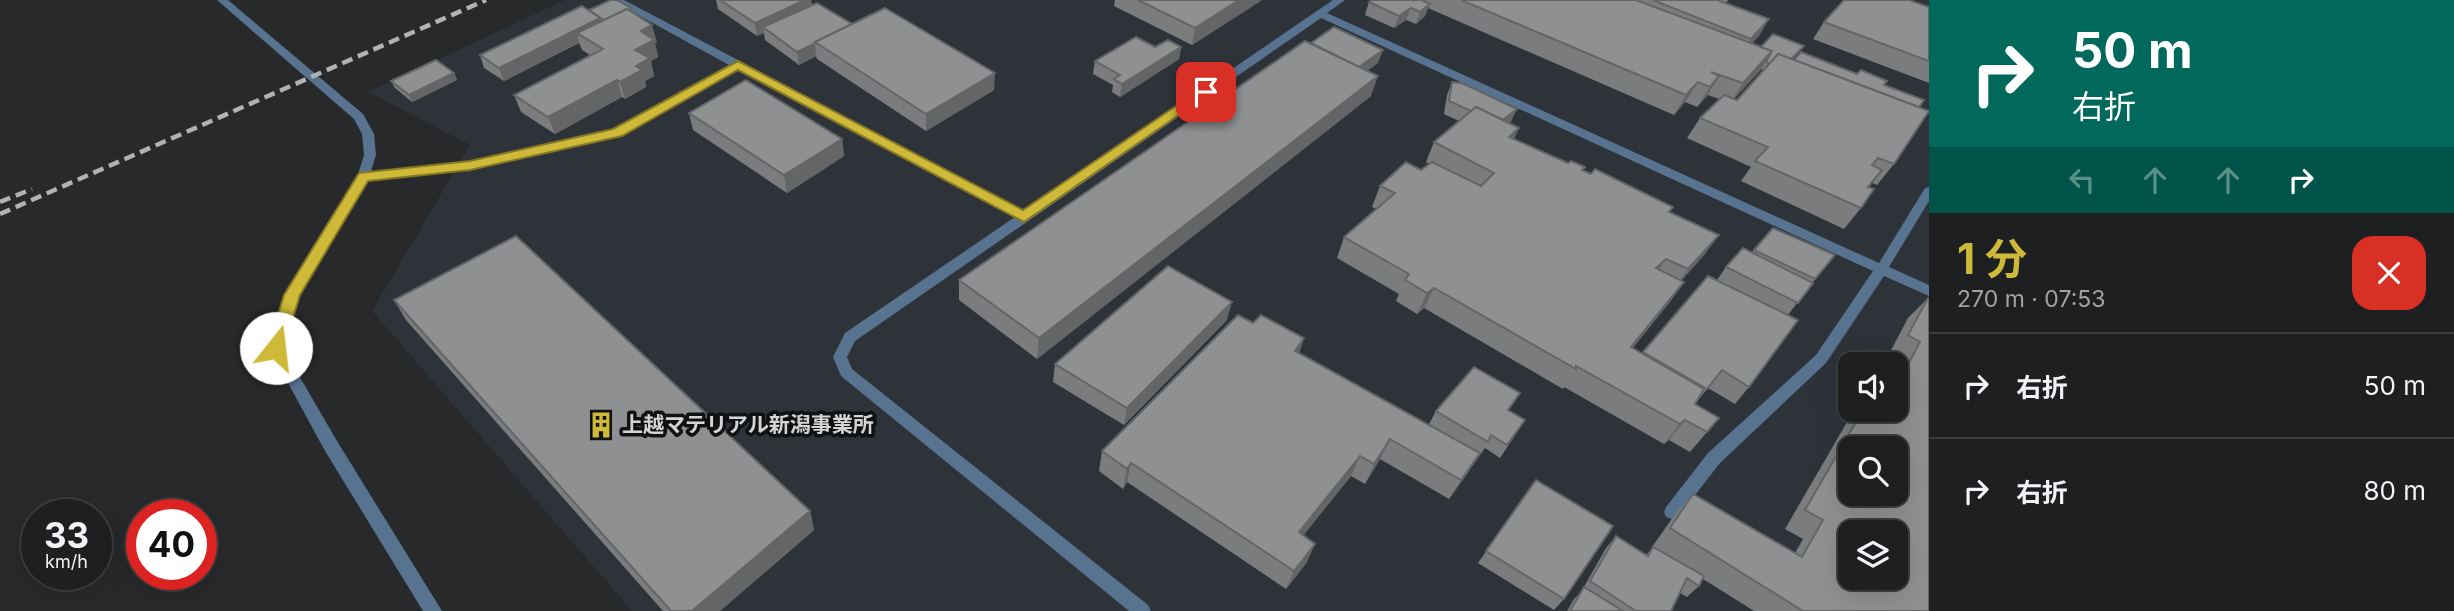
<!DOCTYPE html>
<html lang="ja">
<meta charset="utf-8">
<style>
body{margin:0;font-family:Inter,"Noto Sans JP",sans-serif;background:#2a2c2d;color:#f1f3f6;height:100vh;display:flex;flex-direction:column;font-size:26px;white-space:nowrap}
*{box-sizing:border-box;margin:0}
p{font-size:23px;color:#a0a2a5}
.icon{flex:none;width:38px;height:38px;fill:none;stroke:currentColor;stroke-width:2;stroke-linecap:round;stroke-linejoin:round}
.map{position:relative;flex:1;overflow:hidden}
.side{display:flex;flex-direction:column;background:#1d1f20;width:525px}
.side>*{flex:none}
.hud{background:#00695c;color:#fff;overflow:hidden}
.controls{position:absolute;left:1838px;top:352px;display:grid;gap:14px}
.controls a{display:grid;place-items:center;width:70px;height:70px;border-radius:14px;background:#1d1f20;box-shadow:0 7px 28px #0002,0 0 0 2px #3b3d3e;font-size:35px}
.speed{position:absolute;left:21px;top:499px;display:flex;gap:14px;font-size:35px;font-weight:700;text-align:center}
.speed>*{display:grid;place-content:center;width:91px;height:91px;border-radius:50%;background:#1d1f20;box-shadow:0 7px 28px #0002,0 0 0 2px #3b3d3e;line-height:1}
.speed small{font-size:18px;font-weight:400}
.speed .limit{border:10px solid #d22;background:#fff;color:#111}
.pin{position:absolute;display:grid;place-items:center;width:60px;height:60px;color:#fff;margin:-30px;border-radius:14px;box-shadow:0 4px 10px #0006}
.me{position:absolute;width:77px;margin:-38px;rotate:16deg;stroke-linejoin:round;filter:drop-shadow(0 0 5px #0008)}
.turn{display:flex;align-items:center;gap:24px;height:147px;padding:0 28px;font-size:32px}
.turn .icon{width:91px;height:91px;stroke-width:2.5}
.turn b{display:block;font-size:49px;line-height:60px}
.lanes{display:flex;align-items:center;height:66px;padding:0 28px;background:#0003;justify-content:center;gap:35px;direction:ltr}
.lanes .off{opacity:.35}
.round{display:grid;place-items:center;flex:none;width:74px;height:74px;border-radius:21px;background:#2a2c2d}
.head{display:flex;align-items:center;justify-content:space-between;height:119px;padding:0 28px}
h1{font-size:42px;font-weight:700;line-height:52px;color:#ceb938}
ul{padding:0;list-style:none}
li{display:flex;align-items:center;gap:21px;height:105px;padding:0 28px;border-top:2px solid #3b3d3e}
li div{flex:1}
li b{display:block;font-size:26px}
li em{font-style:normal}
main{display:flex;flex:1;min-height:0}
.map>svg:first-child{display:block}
.built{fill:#2d3339;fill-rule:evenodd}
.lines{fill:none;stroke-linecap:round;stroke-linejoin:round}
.minor{fill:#577390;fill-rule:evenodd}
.tertiary{fill:#577390;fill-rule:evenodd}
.rail{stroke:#b1b2b4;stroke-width:4.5;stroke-dasharray:11 6;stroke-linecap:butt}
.wall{fill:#7a7c7e;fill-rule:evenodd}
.shaded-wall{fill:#636566}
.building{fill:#8e9092;stroke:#636566;stroke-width:2;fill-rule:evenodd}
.route{fill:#ceb938;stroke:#867824;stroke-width:2}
.labels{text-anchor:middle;stroke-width:7;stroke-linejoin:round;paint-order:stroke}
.poi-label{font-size:21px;font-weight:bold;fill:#d3d4d6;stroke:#101112;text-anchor:start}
</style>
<main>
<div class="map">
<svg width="1929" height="611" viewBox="0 0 1929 611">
<rect width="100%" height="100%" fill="#27292a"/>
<!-- built -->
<path class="built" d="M565 0H1929V611H632L372 311 470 145 368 92ZM1850 364H1895V410H1850ZM1850 448H1895V494H1850ZM1850 532H1895V578H1850Z"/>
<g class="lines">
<!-- minor -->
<path class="minor" d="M611 0H624L1024 211 1333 0H1345L1327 13 1879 263 1925 188 1929 187V201L1889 267 1929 285V296L1884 276 1826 363 1720 463 1678 517 1672 519 1666 517 1664 512 1666 507 1708 453 1816 355 1873 271 1321 18 855 341 847 357 852 369 1148 605 1151 611H1129L841 376 833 357 845 333 1015 217 737 69 621 136 470 170 360 180 358 177 360 174 364 173 470 162 613 130 729 65Z"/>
<!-- tertiary -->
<path class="tertiary" d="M217 0H228L363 114 374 134 376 155 367 184 299 295 283 348 337 441 442 611H423L325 451 269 348 285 295 355 184 364 155 362 134 354 119Z"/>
<!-- rail -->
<g class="rail">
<path d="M0 202 32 189"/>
<path d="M0 214 486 0"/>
</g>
</g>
<!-- wall -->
<g class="wall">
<path d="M716 0H811L812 6 994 90 926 131 817 59 816 56 799 65 765 40 764 33 757 36 718 9Z"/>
<path d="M1115 0H1262L1192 45 1114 6Z"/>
<path d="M1372 0H1728L1726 3 1759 36 1751 43 1761 47 1804 46 1792 60 1884 85 1919 107 1894 164 1877 185 1872 183 1869 187 1861 208 1844 229 1741 181 1751 167 1687 138 1700 118 1719 99 1708 95 1697 107 1685 102 1674 115 1428 8 1425 16 1416 24 1406 20 1394 28 1365 15 1369 2ZM1761 69 1764 70 1737 100 1734 99Z"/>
<path d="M1929 7V83L1813 39 1824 22Z"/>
<path d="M589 10 633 13 657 42 655 43 658 57 651 61 654 76 645 81 646 87 625 99 622 97 555 134 521 112 514 95 590 55 582 50 579 43 504 81 484 68 480 55Z"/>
<path d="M1181 47 1179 59 1120 97 1112 92 1113 85 1093 74 1095 61Z"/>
<path d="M1378 63 1367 71 1371 96 1037 359 959 300V280Z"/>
<path d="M454 73 457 80 412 102 395 88 391 81Z"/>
<path d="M1452 82 1517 109 1509 123 1519 128 1514 139 1719 235 1704 255 1681 281 1684 282 1669 303 1632 348 1642 354 1708 276 1746 295 1717 280 1726 267 1752 252 1773 228 1835 255 1812 283 1788 315 1749 387 1735 404 1708 388 1698 400 1695 404 1719 418 1690 452 1669 440 1664 444 1564 387 1563 389 1424 308 1417 314 1396 301 1399 294 1337 258 1344 237 1377 209 1372 207 1380 186 1421 170 1429 164 1426 162 1434 142 1459 121 1444 114 1447 95Z"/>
<path d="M689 113 842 139 844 156 787 193 693 130Z"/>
<path d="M1928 298 1929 611H1754L1703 579 1699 586 1687 597 1680 593 1671 611H1567L1574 599 1581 592 1606 548 1616 536 1646 555 1654 547H1652L1676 513 1693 494 1795 553 1803 539 1785 529 1854 410H1895V372L1900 362 1888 356 1908 318Z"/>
<path d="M394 300 810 511 814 530 720 611H663L406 320Z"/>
<path d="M1227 320 1124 425 1053 382 1055 364Z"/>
<path d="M1253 323 1304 338 1299 353 1458 441 1429 424 1436 411H1509L1525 420 1500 458 1485 448 1449 499 1380 459 1365 484 1351 476 1303 535 1307 562 1286 589 1127 482 1123 489 1099 471 1102 451Z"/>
<path d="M1536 480 1564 599 1554 610 1478 563Z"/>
</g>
<!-- shaded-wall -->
<g class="shaded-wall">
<path d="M805 0H811L812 10 763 27 764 33 757 36 755 23Z"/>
<path d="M1239 0H1262L1192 45 1195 28Z"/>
<path d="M1424 0H1426L1423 9 1430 4 1425 16 1416 24Z"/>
<path d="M1411 8 1406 20 1394 28 1399 16Z"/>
<path d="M600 18 604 30 577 33 579 43 504 81 499 68Z"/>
<path d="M1769 19 1759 36 1740 56 1751 39Z"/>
<path d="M652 25 657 42 655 43 658 57 651 61 654 76 645 81 646 87 625 99 620 82 635 50 641 31Z"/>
<path d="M815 43 816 56 799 65 797 52Z"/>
<path d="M1181 47 1179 59 1120 97 1122 84Z"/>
<path d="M1383 50 1378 63 1351 83 1355 70Z"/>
<path d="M1772 51 1760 71 1730 103 1743 83Z"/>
<path d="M454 73 457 80 412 102 409 95Z"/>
<path d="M995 73 994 90 926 131V114Z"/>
<path d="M1378 76 1371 96 1037 359 1039 338Z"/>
<path d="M1719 76 1707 96 1697 107 1710 87Z"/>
<path d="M617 80 622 97 555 134 548 117Z"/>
<path d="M1698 82 1685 102 1674 115 1686 95Z"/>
<path d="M1517 109 1511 122 1492 137 1498 124Z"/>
<path d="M1519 128 1510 148 1509 137Z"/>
<path d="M842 139 844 156 787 193 784 175Z"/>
<path d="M1719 235 1704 255 1674 289 1688 269Z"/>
<path d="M1666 259 1652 280 1656 268Z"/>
<path d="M1684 282 1669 303 1617 368 1631 347Z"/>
<path d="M1434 288 1424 308 1417 314 1427 293Z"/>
<path d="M1232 302 1227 320 1124 425 1127 408Z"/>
<path d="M1304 338 1297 358 1295 351Z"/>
<path d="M1685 420 1669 440 1664 444 1680 424Z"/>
<path d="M1390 439 1380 459 1365 484 1374 464Z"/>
<path d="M1480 453 1468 473 1449 499 1461 480Z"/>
<path d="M1360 456 1351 476 1291 551 1299 532Z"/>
<path d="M1131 463 1127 482 1123 489 1127 469Z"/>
<path d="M810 511 814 530 720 611H692Z"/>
<path d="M1315 544 1307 562 1286 589 1294 571Z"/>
</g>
<!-- building -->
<g class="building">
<path d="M611 0H617L632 8 628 10 627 9 604 20 589 10Z"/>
<path d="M720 0H805L755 23Z"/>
<path d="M1138 0H1239L1195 28Z"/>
<path d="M1372 0H1424L1423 1 1430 4 1420 12 1411 8 1399 16 1369 2Z"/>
<path d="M1461 0H1636L1772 51 1743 83 1711 72 1719 76 1710 87 1698 82 1686 95Z"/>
<path d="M1653 0H1717L1769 19 1751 39Z"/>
<path d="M1844 0H1909L1929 7V61L1824 22Z"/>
<path d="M817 3 852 24 815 42 816 43 797 52 763 27Z"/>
<path d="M582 6 600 18 499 68 480 55Z"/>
<path d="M885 8 995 73 926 114 815 42Z"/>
<path d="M627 9 652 25 641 31 654 40 635 50 650 58 636 66 642 70 620 82 617 80 548 117 514 95 603 49 577 33Z"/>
<path d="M1334 27 1383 50 1359 67 1311 43Z"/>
<path d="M1773 34 1804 46 1791 59 1778 54 1770 64 1766 62 1772 51 1761 47Z"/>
<path d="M1136 37 1155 47 1168 40 1181 47 1122 84 1114 79 1120 75 1095 61Z"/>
<path d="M1305 41 1378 76 1039 338 959 280Z"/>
<path d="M1801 52 1857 74 1861 70 1887 81 1884 85 1924 100 1919 107 1794 60Z"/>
<path d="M1778 54 1929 111 1894 164 1878 158 1872 165 1882 170 1868 187 1874 189 1861 208 1755 161 1768 147 1700 118 1724 95 1737 100Z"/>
<path d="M436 60 454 73 409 95 391 81Z"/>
<path d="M746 80 842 139 784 175 689 113Z"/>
<path d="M1452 82 1462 83 1517 109 1503 120 1476 107 1471 111 1449 101Z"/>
<path d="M1476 107 1519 128 1509 137 1568 163 1571 161 1585 167 1582 170 1591 174 1595 169 1673 207 1669 212 1719 235 1688 269 1666 259 1656 268 1684 282 1631 347 1704 389 1695 404 1719 418 1707 432 1685 420 1680 424 1576 366V369L1434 288 1427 293 1405 280 1409 274 1344 237 1395 193 1380 186 1406 162 1421 170 1432 162 1481 186 1494 173 1434 142Z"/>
<path d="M1773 228 1835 255 1815 279 1754 250Z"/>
<path d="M516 236 810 511 692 611H671L394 300Z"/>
<path d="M1743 248 1813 283 1798 303 1726 267Z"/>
<path d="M1168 266 1232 302 1127 408 1055 364Z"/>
<path d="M1708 276 1798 320 1749 387 1722 370 1707 389 1643 352Z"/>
<path d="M1928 298H1929V611H1803L1670 528 1693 494 1802 557 1823 520 1805 510 1863 410H1895V373L1902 376 1920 342 1908 335ZM1850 448H1895V494H1850ZM1850 532H1895V578H1850Z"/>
<path d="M1238 315 1253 323 1261 315 1304 338 1295 351 1480 453 1461 480 1390 439 1374 464 1360 456 1299 532 1315 544 1294 571 1131 463 1127 469 1102 451Z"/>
<path d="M1474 367 1520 393 1508 410 1525 420 1507 445 1491 435 1488 442 1436 411Z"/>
<path d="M1536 480 1613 526 1564 599 1486 551Z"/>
<path d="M1616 536 1648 556 1653 547 1704 576 1699 586 1687 578 1671 611H1636L1590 581Z"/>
<path d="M1584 587 1623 611H1570Z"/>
</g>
<!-- route -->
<path class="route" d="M738 61 1023 210 1201 89 1206 88 1212 92 1024 222 738 70 622 136 470 170 368 181 300 295 282 353H270L268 348 284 295 359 173 470 161 613 129Z"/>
<!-- icons -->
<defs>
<g id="building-bare" transform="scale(2.1)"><path d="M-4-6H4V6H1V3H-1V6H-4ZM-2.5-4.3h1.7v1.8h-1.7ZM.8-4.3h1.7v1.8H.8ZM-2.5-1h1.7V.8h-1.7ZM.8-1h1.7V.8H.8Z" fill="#ceb938" stroke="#101112" stroke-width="2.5" paint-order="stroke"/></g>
</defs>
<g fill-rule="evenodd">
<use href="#building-bare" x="601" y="425"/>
</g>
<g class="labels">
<!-- poi labels -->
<g class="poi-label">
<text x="622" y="432">上越マテリアル新潟事業所</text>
</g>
</g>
</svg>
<div class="controls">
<a><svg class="icon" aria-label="sound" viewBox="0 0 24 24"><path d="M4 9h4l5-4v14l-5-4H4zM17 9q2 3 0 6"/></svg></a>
<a><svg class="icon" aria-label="search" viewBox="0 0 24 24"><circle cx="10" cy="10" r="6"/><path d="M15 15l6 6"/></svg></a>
<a><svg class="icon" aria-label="layers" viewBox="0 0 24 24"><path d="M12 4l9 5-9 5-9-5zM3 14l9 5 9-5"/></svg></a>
</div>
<div class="speed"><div>33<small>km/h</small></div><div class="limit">40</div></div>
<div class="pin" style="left:1206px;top:92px;background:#d93025"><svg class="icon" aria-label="arrive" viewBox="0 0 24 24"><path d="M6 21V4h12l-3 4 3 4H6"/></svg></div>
<svg class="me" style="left:276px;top:348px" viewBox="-20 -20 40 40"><circle r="19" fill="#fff"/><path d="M0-13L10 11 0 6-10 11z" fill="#ceb938"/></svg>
</div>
<section class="side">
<div class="hud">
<div class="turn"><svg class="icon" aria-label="right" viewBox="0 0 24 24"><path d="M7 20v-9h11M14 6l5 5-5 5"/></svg><div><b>50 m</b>右折</div></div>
<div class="lanes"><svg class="icon off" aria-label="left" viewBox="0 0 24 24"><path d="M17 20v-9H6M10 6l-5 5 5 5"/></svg><svg class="icon off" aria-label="ahead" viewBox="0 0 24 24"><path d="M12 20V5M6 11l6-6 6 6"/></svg><svg class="icon off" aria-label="ahead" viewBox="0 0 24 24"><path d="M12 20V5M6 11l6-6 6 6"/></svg><svg class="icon" aria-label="right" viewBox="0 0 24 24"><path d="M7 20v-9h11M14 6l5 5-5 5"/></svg></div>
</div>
<div class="head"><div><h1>1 分</h1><p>270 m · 07:53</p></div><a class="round" style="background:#d93025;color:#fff"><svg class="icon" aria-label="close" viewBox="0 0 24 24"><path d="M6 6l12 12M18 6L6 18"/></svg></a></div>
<ul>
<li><svg class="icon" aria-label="right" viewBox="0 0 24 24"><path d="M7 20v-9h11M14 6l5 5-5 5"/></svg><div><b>右折</b></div><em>50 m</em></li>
<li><svg class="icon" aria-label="right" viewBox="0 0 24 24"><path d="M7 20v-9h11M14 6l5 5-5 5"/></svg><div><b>右折</b></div><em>80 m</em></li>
</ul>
</section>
</main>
